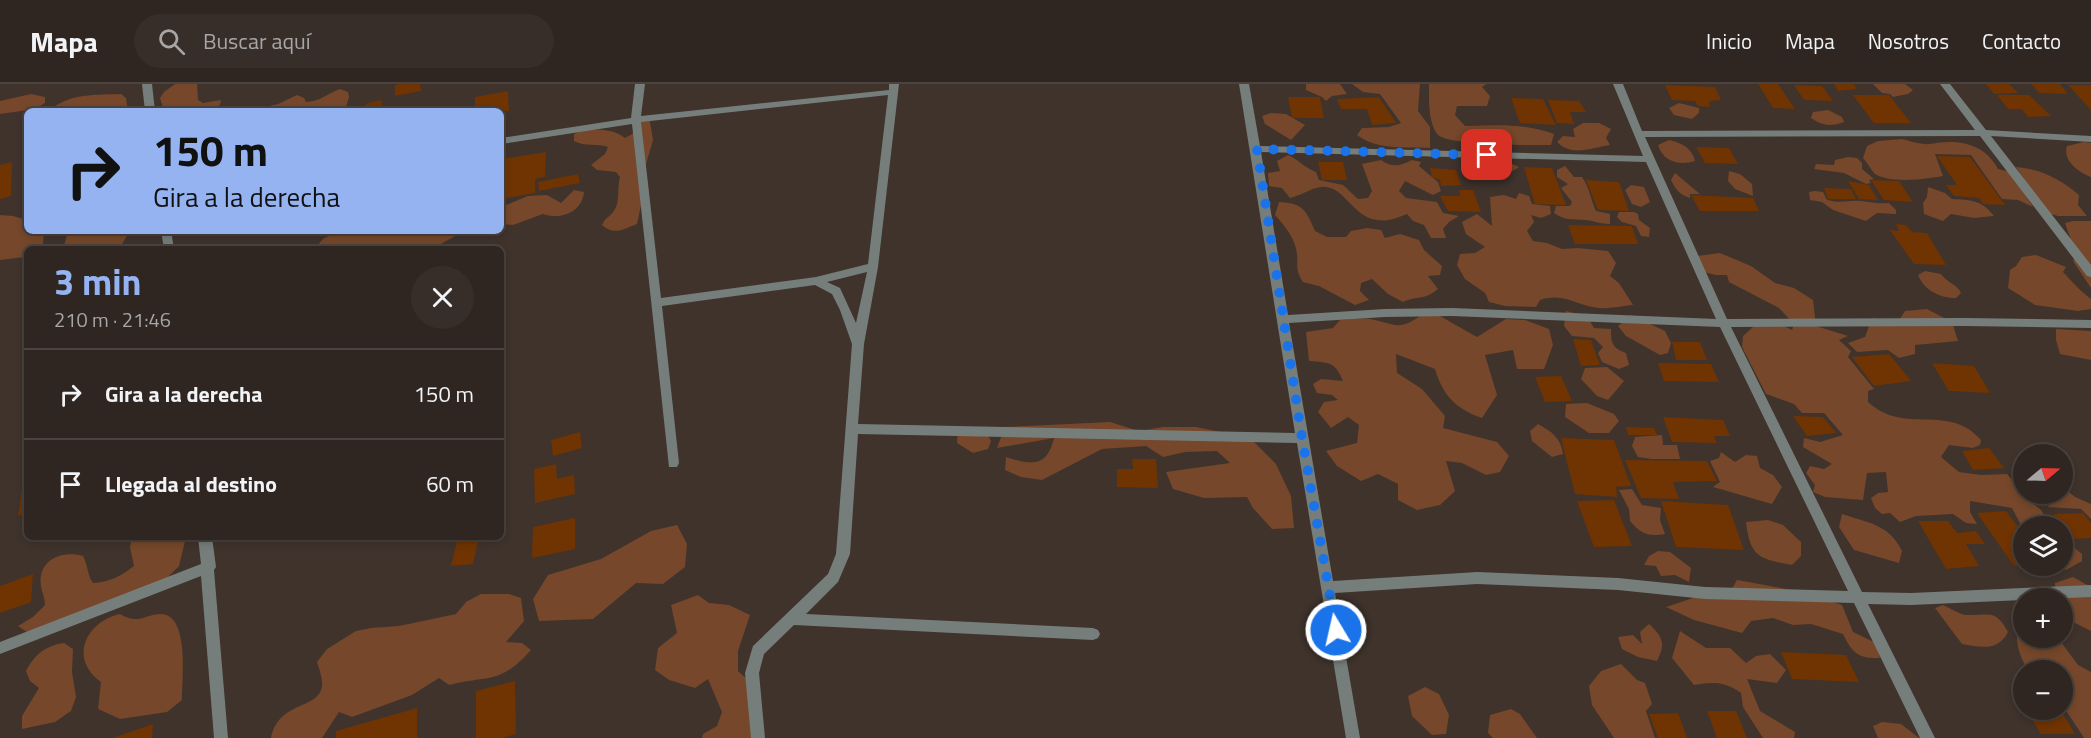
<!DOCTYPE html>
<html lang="es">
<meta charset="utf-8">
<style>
body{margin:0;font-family:"Titillium Web",sans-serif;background:#372e2a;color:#f1f3f6;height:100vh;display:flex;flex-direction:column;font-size:22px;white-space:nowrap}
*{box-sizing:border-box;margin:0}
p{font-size:20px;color:#a7a5a5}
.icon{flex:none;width:33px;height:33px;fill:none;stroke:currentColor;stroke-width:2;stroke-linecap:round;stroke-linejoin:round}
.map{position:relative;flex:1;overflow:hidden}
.drawer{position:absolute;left:24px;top:162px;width:480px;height:294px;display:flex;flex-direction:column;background:#2f2621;border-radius:9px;box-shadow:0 3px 9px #0003,0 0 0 2px #4a433f}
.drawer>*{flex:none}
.guide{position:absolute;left:24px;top:24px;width:480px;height:126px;border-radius:9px;box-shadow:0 3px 9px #0003,0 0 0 2px #4a433f;background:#95b2f1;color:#111;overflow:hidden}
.needle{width:39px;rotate:71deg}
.buttons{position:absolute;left:2013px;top:360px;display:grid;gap:12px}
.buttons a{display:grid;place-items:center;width:60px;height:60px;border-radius:50%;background:#2f2621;box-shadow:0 3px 9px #0003,0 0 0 2px #4a433f;font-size:30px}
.pin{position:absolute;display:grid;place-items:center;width:51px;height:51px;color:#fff;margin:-26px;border-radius:12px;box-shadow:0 3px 9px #0006}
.me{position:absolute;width:66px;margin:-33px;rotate:351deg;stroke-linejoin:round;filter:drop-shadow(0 0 4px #0008)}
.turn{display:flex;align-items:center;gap:21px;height:126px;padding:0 30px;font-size:27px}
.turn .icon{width:78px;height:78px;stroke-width:2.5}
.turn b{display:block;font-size:42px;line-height:51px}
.round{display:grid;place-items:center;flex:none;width:63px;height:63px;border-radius:32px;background:#372e2a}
.head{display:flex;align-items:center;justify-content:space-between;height:102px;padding:0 30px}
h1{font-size:36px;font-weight:700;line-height:45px;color:#95b2f1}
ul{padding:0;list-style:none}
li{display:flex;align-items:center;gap:18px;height:90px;padding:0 30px;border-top:2px solid #4a433f}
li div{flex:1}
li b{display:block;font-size:22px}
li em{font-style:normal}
header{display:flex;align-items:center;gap:36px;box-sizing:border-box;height:84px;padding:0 30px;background:#2f2621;border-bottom:2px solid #4a433f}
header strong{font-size:28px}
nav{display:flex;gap:33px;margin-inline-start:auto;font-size:21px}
.search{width:420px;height:54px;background:#372e2a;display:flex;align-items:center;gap:15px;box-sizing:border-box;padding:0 21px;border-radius:33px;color:#a7a5a5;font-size:22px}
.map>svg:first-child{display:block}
.green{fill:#76472a}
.building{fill:#703302}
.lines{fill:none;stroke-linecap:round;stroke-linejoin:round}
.street{fill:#767e7c;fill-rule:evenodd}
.route{stroke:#1a73e8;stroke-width:10;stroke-dasharray:0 18}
</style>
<header>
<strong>Mapa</strong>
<div class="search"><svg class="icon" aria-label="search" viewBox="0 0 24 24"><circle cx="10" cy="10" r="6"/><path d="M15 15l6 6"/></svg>Buscar aquí</div>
<nav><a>Inicio</a><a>Mapa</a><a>Nosotros</a><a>Contacto</a></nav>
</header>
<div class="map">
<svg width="2091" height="654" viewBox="0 0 2091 654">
<rect width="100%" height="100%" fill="#3f332c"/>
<!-- green -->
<g class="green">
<path d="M175 0H197L198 16 203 19 221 16 220 21 208 27H164L160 14 164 8Z"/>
<path d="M1306 0H1340L1347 10 1332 12 1326 17 1322 13 1306 6Z"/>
<path d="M1352 0H1420L1418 27 1430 43V64C1406 63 1376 66 1357 51L1362 44 1389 43 1401 39 1380 10 1363 8Z"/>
<path d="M1429 0H1486L1482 3 1490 12 1487 22H1457L1455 31 1465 42C1496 41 1525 39 1554 50L1551 61C1532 61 1446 62 1437 50 1428 38 1429 14 1429 0Z"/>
<path d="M1873 0H1905L1913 6 1908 10 1893 13 1890 10 1882 9Z"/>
<path d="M340 5 348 8 349 13 345 27H247L278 20 297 11 304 14 306 18C320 18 328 9 340 5Z"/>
<path d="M31 10 45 13V19L35 25 0 30V17Z"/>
<path d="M121 10 126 14 128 27H55L54 23C73 9 98 11 121 10Z"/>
<path d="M1679 19 1699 24V29L1692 35 1674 31 1669 24Z"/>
<path d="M1828 26 1842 33 1844 38C1831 43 1822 42 1811 34L1813 28Z"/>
<path d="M1271 29 1286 30 1305 41 1291 56 1265 40 1262 32Z"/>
<path d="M649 32 653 56 642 94 643 112 637 140C624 145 614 152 602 141 605 133 612 132 615 125 620 117 617 103 620 93L616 88 597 86 591 81 605 70 608 63C597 59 585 63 574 57V50C588 43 613 44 625 54L634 49 632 38Z"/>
<path d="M1583 39H1599L1611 45 1606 54 1610 61C1591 64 1572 73 1557 58L1563 52 1575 53 1573 45Z"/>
<path d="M1902 55C1910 57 1922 61 1930 60 1956 55 1984 58 1998 85L2010 88 2033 123 2018 116 2002 115 1971 71 1935 70 1943 92C1926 95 1891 100 1875 90 1871 86 1867 78 1863 74L1867 62 1878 57Z"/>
<path d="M1669 56C1682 59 1692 64 1695 77 1680 82 1663 78 1658 61Z"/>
<path d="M2084 58 2091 59V93C2079 89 2062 76 2067 62Z"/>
<path d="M1288 71C1299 76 1305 84 1316 88L1319 96 1343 101 1358 115 1368 114 1372 107 1362 80 1381 76C1393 84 1400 82 1412 76L1421 78 1419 82 1438 98 1441 107 1433 111 1405 97 1399 107 1406 114 1437 118 1443 129 1459 132 1449 138 1443 145 1446 154H1431L1424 141 1413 137 1407 130C1401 132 1395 135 1389 136 1353 142 1347 100 1321 103 1311 104 1300 112 1290 114L1282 104 1269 102 1268 89 1280 87 1277 77Z"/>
<path d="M1848 73 1857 74 1862 79V85L1874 95 1869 96 1871 99 1866 100 1844 89 1814 85 1816 80 1834 81 1835 76Z"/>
<path d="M1491 77H1506L1519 83C1505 93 1495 90 1480 85L1479 81Z"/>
<path d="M1565 82 1574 93H1582C1589 102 1591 117 1596 127L1610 130V140C1601 140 1594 137 1586 136 1572 135 1565 137 1554 129L1556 122H1570L1572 118 1561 104 1568 100 1557 93V86Z"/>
<path d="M2016 83C2041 85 2060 95 2079 111L2078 121 2087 132H2058L2047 129Z"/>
<path d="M1729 87 1740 90 1752 100 1753 112 1735 105 1728 97Z"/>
<path d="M1675 89 1700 110H1690V114C1679 110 1676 106 1671 96Z"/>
<path d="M1631 101 1644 103 1650 118 1641 123 1632 120 1625 106Z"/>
<path d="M1928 103 1945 109 1952 115C1971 116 1982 116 1994 132L1974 134 1951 130 1943 137 1924 130 1923 119 1927 113Z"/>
<path d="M574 106 584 108C582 129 560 136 543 130L513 141 501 140V123L528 112 547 111 561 119Z"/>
<path d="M1815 107 1823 108 1827 116C1843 120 1847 116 1860 117 1872 118 1876 120 1889 119L1896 126V130L1877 129 1866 137 1833 126 1822 118 1810 116 1809 108Z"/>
<path d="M1519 109 1529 112 1532 120 1550 122 1551 130 1541 134 1531 131 1534 138 1527 147 1533 157 1547 159 1562 165 1578 164 1608 167 1616 179 1610 192 1619 199 1633 221C1622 222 1610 225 1599 224 1576 222 1566 208 1540 216L1536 223 1505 222 1489 218 1485 209 1465 195 1457 181 1460 170 1475 169 1485 163 1466 150 1462 138 1477 130 1492 142 1490 113 1504 111 1516 115Z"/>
<path d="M1279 118C1303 119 1306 126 1315 147L1327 153H1346L1351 147 1367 144 1381 146 1385 154 1400 150 1419 156 1424 166 1442 182 1440 191 1428 192 1438 205C1424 217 1418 211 1403 218L1388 210 1372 195 1361 199 1360 207 1369 216 1355 221 1319 202 1303 198C1295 185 1298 184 1297 170 1295 154 1285 142 1275 131Z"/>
<path d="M1619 128H1634L1638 130 1639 136 1650 144 1649 153 1641 152 1636 142 1622 138 1617 133Z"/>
<path d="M0 131 13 132 27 136V147H44L43 160 37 165H27V171L24 173 0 176Z"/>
<path d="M2073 137H2091V204L2073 177 2076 170 2065 139Z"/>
<path d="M71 147H123L128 150 119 165H63L67 151Z"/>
<path d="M342 147H464L432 165H314L324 154Z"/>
<path d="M1720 169 1751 182 1775 199 1794 204 1813 216 1816 242 1848 252 1839 256 1851 267 1848 273 1874 305 1868 307V318C1905 352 1948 318 1981 356L1980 361 1973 364 1949 361 1941 373 1959 388 1981 391 2007 390 2024 410 2030 413V417L2041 426 2051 442H2024L2023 445 2012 424 1970 417V428L1977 440 1966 439 1953 430 1916 432 1900 438 1890 429 1882 430 1875 424 1871 414 1878 409 1888 408 1886 388 1867 389 1863 416 1825 413 1813 408 1815 401 1806 389 1810 382 1824 385 1832 380 1803 363 1804 354 1820 358 1843 351 1824 329H1802L1794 320 1766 310 1742 263 1743 252 1754 242 1776 238 1792 246 1794 240 1779 224 1729 198 1727 191H1716L1703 188 1697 172Z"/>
<path d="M2036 171 2066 183 2063 188 2079 205 2091 215V225L2078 227 2035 221 2008 204 2010 186 2016 182 2022 173Z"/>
<path d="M1925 187 1941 190C1946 198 1958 201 1961 209L1956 214C1941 214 1924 207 1918 191Z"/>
<path d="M1927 225 1952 238 1958 257 1915 261V270L1899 274 1888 266 1857 268 1848 259 1865 253 1872 234 1896 241 1905 227Z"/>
<path d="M1566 227 1587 232 1594 244 1611 245C1611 259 1612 264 1626 269L1629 281 1619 285 1602 278 1598 269 1603 263 1594 254 1572 252 1564 242Z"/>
<path d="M1631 231 1665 247 1671 259 1668 269 1660 271 1626 252 1618 242Z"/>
<path d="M1420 232H1440L1477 253 1506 235 1525 236 1549 245 1553 261 1544 285H1517L1513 266 1485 271 1497 311 1482 334C1456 325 1443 312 1435 285L1396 270 1397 289 1422 305 1445 332 1443 344 1497 358 1509 372 1500 388 1486 391 1462 379 1446 377 1455 407 1440 421 1417 426 1398 416V400L1378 390 1361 397 1337 382 1326 367 1357 359 1359 341 1348 333 1331 344 1318 328 1324 318 1338 316 1332 311 1317 309 1313 300 1321 295 1343 297C1335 277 1329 279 1309 277L1306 248 1333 244 1340 236C1350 235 1361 234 1370 235 1394 239 1397 248 1420 232Z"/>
<path d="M2056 245 2091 247V276L2060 270 2056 256Z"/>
<path d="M1607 283 1624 297 1608 316 1597 312 1581 295 1585 284Z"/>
<path d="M1587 319 1614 330 1619 337 1609 349H1589L1565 333 1566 320Z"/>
<path d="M1110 338 1139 347 1163 343H1196L1250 354 1276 380 1291 412 1294 444 1272 445 1253 424 1247 413 1204 414 1173 405 1166 388 1230 379 1217 367 1185 368 1163 373 1146 362 1102 365 1042 396 1021 393 1005 386 1006 373C1031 381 1047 384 1054 354L997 364 1005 343Z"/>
<path d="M1538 340C1551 347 1561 354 1563 370L1552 373 1532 357 1530 347Z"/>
<path d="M984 344 991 357 988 365 973 369 957 359 958 348Z"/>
<path d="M1662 351 1663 361H1677L1680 375H1652L1638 373 1632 362 1635 353Z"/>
<path d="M1721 368 1735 378 1746 371 1757 372 1760 384 1773 391 1782 403 1772 420 1713 403 1720 398 1710 377 1719 374Z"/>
<path d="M2063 403 2075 413 2091 420V435L2081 425 2048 423 2051 417 2047 410H2062Z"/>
<path d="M1632 405 1642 421 1661 424 1660 436 1665 450C1648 453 1641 450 1630 437L1629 425 1619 406Z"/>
<path d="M1842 430C1868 439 1889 440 1902 467L1899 479 1854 466 1839 443Z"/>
<path d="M1768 436 1783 441 1801 458V472L1792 481C1759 475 1750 473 1746 438Z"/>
<path d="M677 441 687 460 685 483 663 500 636 499 593 535 539 537 533 515 548 491 601 475 651 447Z"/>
<path d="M132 453H186L179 482 168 493 59 539 27 548 18 542 33 533 45 521C45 514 42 509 41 502 37 476 62 466 83 472 88 481 87 490 93 499 110 498 121 492 134 482L130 463Z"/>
<path d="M2063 454 2082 470V477L2066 486 2052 484 2051 482H2062Z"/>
<path d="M1658 467 1670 468 1691 484 1689 498 1675 491 1661 492 1656 482 1644 481 1649 472Z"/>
<path d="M2073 493 2091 503V547L2063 533 2062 514H2056L2055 499Z"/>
<path d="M1737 496 1798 507 1842 521 1853 548 1876 559 1880 574C1859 575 1852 569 1843 550L1811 540 1793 541 1773 534 1751 537 1742 549 1694 536 1666 523 1696 513 1729 510Z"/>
<path d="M481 510H509L521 514 524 537 506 558 522 559 531 566C500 601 489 591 449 601L439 594 412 611 352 633 339 628 322 654H271C279 616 319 626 322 602 323 595 319 584 317 578L327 565 356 547 371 544 399 542 456 530 466 518Z"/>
<path d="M698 511 709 519 729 521 750 531 738 567V587L757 604 760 654H702L703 650 717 642 722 628 708 595 695 604 669 596 655 586 658 564 677 549 671 521Z"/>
<path d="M1943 521C1950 524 1959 530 1966 531 1989 532 1995 524 2008 548 1998 568 1980 563 1962 560L1935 524Z"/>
<path d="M2023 527 2024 554H2058L2078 581 2091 588V654H2084L2067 628 2062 626V586L2027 585C2015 562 2014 552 2023 527Z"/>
<path d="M120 530C139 541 143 531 160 530 190 529 182 596 182 616L167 628 120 635 98 625 101 598C69 575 85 538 120 530Z"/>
<path d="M1649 540C1663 553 1666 560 1657 577L1638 573 1622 565 1618 553 1633 551 1642 560 1640 548Z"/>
<path d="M1680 547 1706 564H1730L1746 579 1756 572 1770 570 1786 586 1777 599 1747 595 1760 627 1795 648 1794 654H1763L1743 623 1741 609C1724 597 1714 598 1694 601L1672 574Z"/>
<path d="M64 559 73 565 72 588 76 613 71 627 55 638 22 645V632L39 604 30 597 26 587C35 570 45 562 64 559Z"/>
<path d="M1621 580 1637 596 1645 599 1652 620 1646 627 1655 654H1614L1592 621 1589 602 1601 587Z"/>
<path d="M1425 603 1439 610 1449 631 1446 650 1432 651 1412 632 1408 612Z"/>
<path d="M1511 625 1520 630 1537 654H1493L1488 649 1490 631Z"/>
<path d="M1882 638 1901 640 1919 654H1878L1873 642Z"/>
</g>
<!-- building -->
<g class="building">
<path d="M400 0H420L421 7 395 12V1Z"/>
<path d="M1758 0H1778L1795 25 1773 24Z"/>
<path d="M1834 0H1854L1857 5 1838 7Z"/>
<path d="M1986 0H2009L2018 9 1994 10Z"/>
<path d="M2031 0H2060L2068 10 2039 9Z"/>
<path d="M1665 1 1715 3 1721 16 1709 17 1710 23 1698 22 1695 17 1672 16Z"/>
<path d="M1794 1 1822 2 1833 17 1804 16Z"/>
<path d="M2068 1H2091V26Z"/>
<path d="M508 7 509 27H475V13Z"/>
<path d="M1853 11H1889L1911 39H1874Z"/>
<path d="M1997 11H2029L2051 32 2028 33 2022 25H2008Z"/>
<path d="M1288 13H1320L1324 34H1292Z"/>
<path d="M1379 13 1396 39 1372 41 1367 25H1341L1337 15Z"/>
<path d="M1511 14 1543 15 1556 41 1520 39Z"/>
<path d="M381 16 384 27H367L365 20Z"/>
<path d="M1548 16 1579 17 1586 28H1570L1574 40 1557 39Z"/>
<path d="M1696 63 1729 64 1738 80 1705 79Z"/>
<path d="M546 68 545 93 535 95V109L501 115V75Z"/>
<path d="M1937 72 1970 73 2005 121 1983 120 1979 114 1954 112 1946 101H1957Z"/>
<path d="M12 78 11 112 0 115V81Z"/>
<path d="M1318 78H1343L1347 96H1322Z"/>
<path d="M1524 83 1552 84 1566 121 1535 120Z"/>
<path d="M1430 84 1456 86 1461 101 1441 102 1440 96 1432 93Z"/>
<path d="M578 90 580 99 539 107 538 98Z"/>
<path d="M1586 96 1619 98 1629 127 1598 126Z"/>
<path d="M1871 96 1899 97 1913 118 1884 116Z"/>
<path d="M1848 97 1869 101 1878 116 1859 115Z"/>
<path d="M1824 104 1851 105 1856 115H1828Z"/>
<path d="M1459 106H1473L1481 128 1448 127 1440 112H1460Z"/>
<path d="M1691 111 1753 114 1759 127H1700Z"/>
<path d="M1896 140 1906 141 1912 148 1927 149 1946 181 1914 180 1890 146 1899 147Z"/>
<path d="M1568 141 1632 142 1638 160H1575Z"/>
<path d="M1573 255 1591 256 1600 281 1581 282Z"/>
<path d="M1672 258H1700L1707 276H1676Z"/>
<path d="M1889 270 1911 297 1874 302 1852 273Z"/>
<path d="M1658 279 1711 280 1719 298 1664 297Z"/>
<path d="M1932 279 1974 282 1990 309 1949 307Z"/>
<path d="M1561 292 1572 317 1545 318 1535 293Z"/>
<path d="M1793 332 1823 333 1836 349 1807 352Z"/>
<path d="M1663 333 1723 336 1730 352H1714L1717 359 1672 358Z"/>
<path d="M1626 343 1654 344 1657 351H1628Z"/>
<path d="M580 348 582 364 553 372 551 356Z"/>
<path d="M1561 354 1614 356 1631 402 1616 403 1617 413 1575 410Z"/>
<path d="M1989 364 2004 384 1973 386 1962 367Z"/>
<path d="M1132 375H1156L1158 404 1117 403V385H1133Z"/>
<path d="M1625 376 1707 377 1717 397 1673 398 1679 415 1641 414Z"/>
<path d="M556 380 557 395 574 391 575 410 535 419 534 385Z"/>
<path d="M27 404V429L18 432 22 405Z"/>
<path d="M1614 416 1632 462 1594 463 1577 417Z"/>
<path d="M1661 417 1728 421 1744 466 1676 463Z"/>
<path d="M2006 427 2024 451V481L2014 482 1977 429Z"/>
<path d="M2083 429 2091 439V454L2072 455 2053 430Z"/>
<path d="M575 434V465L532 474 533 443Z"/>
<path d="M1918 437H1948L1957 449 1976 447 1985 460H1966L1979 482 1946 485Z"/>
<path d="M458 453H479L473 480 451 482Z"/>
<path d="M33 490 31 518 0 529V502Z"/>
<path d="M1781 568 1846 571 1859 598 1792 595Z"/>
<path d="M515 597 516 650 502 654H476V607Z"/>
<path d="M417 624V654H336V647Z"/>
<path d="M1707 627H1736L1747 654H1717Z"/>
<path d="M2027 627H2061L2075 650H2041Z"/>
<path d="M1678 629 1687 654H1658L1649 630Z"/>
<path d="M153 640 152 654H113Z"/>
</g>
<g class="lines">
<!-- street -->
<g class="street">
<path d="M142 0H152L155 27H145Z"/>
<path d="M635 0H645L641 32 889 6V0H899L878 183 864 260 858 340 1295 349 1239 0H1249L1260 62 1643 72 1613 0H1623L1642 47 1975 46 1940 0H1950L1986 46 2091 52V58L1991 52 2091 181V193L2087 192 1980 52 1645 53 1727 235 1965 234 2091 236V244L1965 242 1731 243 1862 508 1911 509 2091 501V513L1911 521 1868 520 1935 654H1920L1854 519 1705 515 1618 506 1477 500 1335 509 1360 654H1346L1297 359 858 350 850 470 838 498 806 530 1093 544 1098 546 1100 550 1098 554 1093 556 794 541 764 570 759 589 765 654H751L745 589 753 562 828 490 836 470 852 260 840 226 832 210 815 201 662 222 679 379 677 383H669L632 40 501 60V54L631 34ZM888 11 868 180 816 193 661 214 641 38ZM1261 68 1646 78 1716 235 1452 224 1385 225 1288 231ZM867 188 856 239 840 204 827 198ZM1452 232 1720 243 1848 507 1705 503 1618 494 1477 488 1333 497 1289 239 1385 233Z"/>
<path d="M161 147H171L174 165H164Z"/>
<path d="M198 453H212L216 483 214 486 228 654H214L201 492 0 570V558L201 480Z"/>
</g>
</g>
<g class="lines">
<!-- route -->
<path class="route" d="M1336 546 1302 354 1257 65 1487 71"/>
</g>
</svg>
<div class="buttons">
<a><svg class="needle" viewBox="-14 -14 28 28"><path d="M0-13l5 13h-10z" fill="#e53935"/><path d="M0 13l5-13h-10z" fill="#a7a5a5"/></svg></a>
<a><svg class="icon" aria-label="layers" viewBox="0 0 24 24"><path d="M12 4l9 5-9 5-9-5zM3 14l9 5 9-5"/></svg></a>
<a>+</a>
<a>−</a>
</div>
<div class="pin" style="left:1487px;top:71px;background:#d93025"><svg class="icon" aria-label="arrive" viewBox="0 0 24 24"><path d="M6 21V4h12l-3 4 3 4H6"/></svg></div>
<svg class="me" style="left:1336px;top:546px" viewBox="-20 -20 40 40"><circle r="17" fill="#1a73e8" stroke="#fff" stroke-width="3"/><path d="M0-11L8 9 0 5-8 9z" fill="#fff"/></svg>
<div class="guide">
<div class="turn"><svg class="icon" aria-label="right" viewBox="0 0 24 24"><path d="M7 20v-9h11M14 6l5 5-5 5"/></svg><div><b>150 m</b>Gira a la derecha</div></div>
</div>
<section class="drawer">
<div class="head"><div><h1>3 min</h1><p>210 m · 21:46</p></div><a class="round"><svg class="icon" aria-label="close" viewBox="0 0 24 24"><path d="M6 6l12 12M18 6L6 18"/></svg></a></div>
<ul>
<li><svg class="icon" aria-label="right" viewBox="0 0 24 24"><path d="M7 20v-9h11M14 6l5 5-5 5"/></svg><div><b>Gira a la derecha</b></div><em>150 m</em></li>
<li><svg class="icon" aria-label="arrive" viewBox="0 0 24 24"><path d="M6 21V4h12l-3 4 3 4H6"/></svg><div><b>Llegada al destino</b></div><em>60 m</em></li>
</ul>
</section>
</div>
